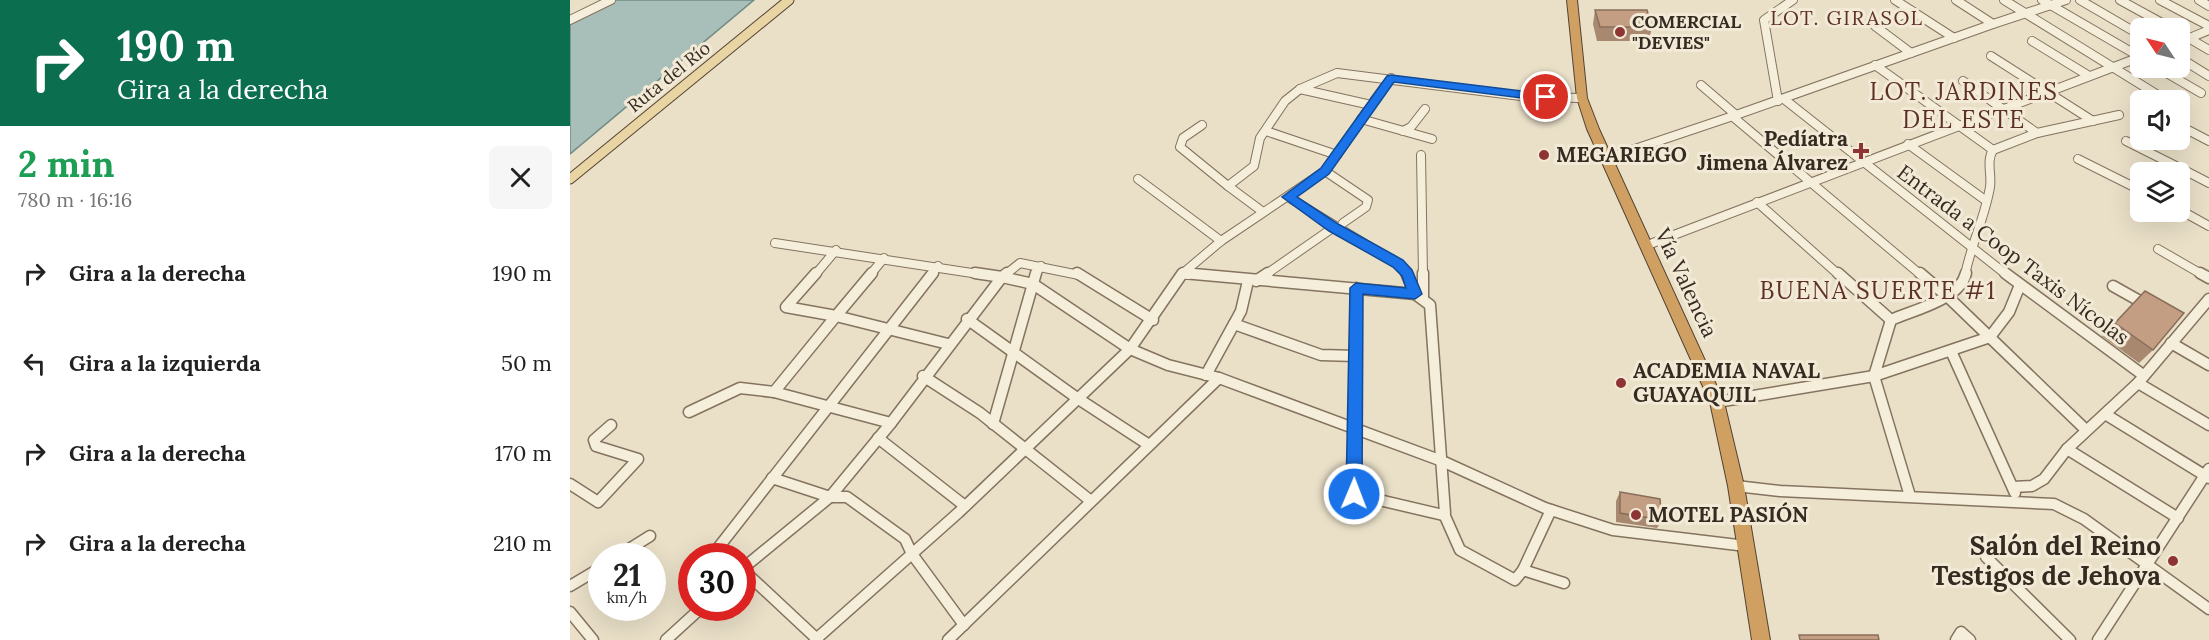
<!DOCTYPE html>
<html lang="es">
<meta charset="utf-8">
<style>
body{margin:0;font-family:Lora,serif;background:#f6f6f6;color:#222;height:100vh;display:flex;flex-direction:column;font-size:22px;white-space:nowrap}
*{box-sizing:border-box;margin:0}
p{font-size:20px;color:#767676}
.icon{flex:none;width:33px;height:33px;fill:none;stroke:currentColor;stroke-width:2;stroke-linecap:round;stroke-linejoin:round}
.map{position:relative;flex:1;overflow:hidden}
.panel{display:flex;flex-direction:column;background:#fff;width:570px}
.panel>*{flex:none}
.banner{background:#0b6e4f;color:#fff;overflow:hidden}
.needle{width:39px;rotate:305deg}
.controls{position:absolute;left:1560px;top:18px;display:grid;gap:12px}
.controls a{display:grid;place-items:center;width:60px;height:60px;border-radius:9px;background:#fff;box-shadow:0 6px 24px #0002;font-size:30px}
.speed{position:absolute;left:18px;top:543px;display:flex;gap:12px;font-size:30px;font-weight:700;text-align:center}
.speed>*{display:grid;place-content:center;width:78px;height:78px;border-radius:50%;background:#fff;box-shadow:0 6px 24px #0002;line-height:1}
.speed small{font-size:15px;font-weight:400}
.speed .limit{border:9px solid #d22;background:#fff;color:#111}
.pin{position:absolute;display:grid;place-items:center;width:51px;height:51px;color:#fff;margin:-26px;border:3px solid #fff;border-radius:50%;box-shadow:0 2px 6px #0007}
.me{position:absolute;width:66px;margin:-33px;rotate:1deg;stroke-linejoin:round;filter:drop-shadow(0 0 4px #0008)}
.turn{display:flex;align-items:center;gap:21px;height:126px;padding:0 18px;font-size:27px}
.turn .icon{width:78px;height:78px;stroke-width:2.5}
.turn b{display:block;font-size:42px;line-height:51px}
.round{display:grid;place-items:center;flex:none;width:63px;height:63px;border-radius:9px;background:#f6f6f6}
.head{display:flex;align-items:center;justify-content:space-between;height:102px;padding:0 18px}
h1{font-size:36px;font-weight:700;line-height:45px;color:#1e9e55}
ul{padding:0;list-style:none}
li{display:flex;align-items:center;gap:18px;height:90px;padding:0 18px}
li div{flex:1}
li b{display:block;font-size:22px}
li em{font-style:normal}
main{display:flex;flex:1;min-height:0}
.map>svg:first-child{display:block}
.water{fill:#a8beb8;stroke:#708c85;stroke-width:1.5}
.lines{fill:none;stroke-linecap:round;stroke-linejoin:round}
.minor-far1-casing{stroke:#84735f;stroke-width:10}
.minor-casing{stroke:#84735f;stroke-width:13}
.major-casing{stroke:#524232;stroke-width:11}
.highway-casing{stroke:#524232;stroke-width:2}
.minor-far1{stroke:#f5eeda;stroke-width:8}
.minor{stroke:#f5eeda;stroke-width:10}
.major{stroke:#e9d4a4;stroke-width:9}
.highway{fill:#d0a062;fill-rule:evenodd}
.wall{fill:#a98870}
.building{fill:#c49e82;stroke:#896f5b;stroke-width:1.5}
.route{fill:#1a73e8;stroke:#114b97;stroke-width:1.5}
.poi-dot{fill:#8d3535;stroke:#f2ead6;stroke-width:2}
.labels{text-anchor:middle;stroke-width:6;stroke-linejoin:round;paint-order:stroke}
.far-poi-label{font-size:18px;font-weight:bold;fill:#362b21;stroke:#f2ead6;text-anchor:start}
.far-street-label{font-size:18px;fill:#362b21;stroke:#f2ead6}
.far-quarter-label{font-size:20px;letter-spacing:1.5px;fill:#5e3125;stroke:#f2ead6}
.poi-label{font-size:21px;font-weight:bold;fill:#362b21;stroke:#f2ead6;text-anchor:start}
.street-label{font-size:21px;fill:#362b21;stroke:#f2ead6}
.quarter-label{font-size:24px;letter-spacing:1.5px;fill:#5e3125;stroke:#f2ead6}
.near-poi-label{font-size:26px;font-weight:bold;fill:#362b21;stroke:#f2ead6;text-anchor:end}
</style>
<main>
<section class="panel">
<div class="banner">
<div class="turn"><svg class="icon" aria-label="right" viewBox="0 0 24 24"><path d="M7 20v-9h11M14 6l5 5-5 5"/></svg><div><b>190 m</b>Gira a la derecha</div></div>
</div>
<div class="head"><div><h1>2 min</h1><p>780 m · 16:16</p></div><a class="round"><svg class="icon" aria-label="close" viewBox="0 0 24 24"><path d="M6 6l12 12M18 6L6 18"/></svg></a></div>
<ul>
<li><svg class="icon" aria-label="right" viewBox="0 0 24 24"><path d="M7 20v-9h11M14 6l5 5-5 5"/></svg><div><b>Gira a la derecha</b></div><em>190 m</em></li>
<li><svg class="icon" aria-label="left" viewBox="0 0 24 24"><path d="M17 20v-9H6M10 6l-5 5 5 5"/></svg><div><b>Gira a la izquierda</b></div><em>50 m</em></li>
<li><svg class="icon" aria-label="right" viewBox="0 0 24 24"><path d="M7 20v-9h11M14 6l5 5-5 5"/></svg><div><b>Gira a la derecha</b></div><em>170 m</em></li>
<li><svg class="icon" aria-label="right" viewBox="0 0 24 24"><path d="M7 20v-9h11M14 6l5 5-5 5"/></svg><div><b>Gira a la derecha</b></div><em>210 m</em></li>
</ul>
</section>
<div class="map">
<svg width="1639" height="640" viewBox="0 0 1639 640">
<rect width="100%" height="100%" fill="#eae0c8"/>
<!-- water -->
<path class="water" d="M45 0H184L0 154V22Z"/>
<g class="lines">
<!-- minor-far1 casing -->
<g class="minor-far1-casing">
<g id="minor-far1">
<path d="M1325 0 1384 38"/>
<path d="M1434 0 1591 97"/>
<path d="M1472 0 1570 57"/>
<path d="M1510 0 1570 35"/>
<path d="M1550 0 1601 28"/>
<path d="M1590 0 1639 26"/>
<path d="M1629 0 1639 6"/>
<path d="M0 20 41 0"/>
<path d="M1423 24 1496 0"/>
<path d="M1610 33 1639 50"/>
<path d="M1462 41 1519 76"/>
<path d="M1610 42 1639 30"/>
<path d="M1341 53 1305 26 1342 11"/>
<path d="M1421 56 1523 121"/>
<path d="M1610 58 1639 76"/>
<path d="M1305 65 1423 150"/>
<path d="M1588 68 1631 93"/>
<path d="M1393 81 1467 133 1549 115"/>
<path d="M730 89 801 105 821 78"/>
<path d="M1214 99 1437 275"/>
<path d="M1208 101 1194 20 1223 0"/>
<path d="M1166 115 1423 24 1386 0"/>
<path d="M1162 116 1351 275"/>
<path d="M791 119 862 139"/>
<path d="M632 125 613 138 610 147 658 186 684 166 690 138 715 101 730 89 767 73 958 97 1012 98"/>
<path d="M1616 129 1639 141"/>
<path d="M696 131 767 155 801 105"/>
<path d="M833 131 841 127 855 109"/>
<path d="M1556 141 1612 169 1609 172"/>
<path d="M1338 144 1415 200"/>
<path d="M851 155 853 275"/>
<path d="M1035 159 1166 115 1131 85"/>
<path d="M1508 159 1570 190"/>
<path d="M1612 169 1639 183"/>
<path d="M755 171 798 200 796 207 773 223"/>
<path d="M568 179 651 241"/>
<path d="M658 186 693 212"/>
<path d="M718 197 828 264 837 275"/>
<path d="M1187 202 1269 275"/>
<path d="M1610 210 1639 226"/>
<path d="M205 243 415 275"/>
<path d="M1075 246 1570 57"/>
<path d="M1588 249 1633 275"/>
<path d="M245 275 266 250"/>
<path d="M300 275 314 258"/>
<path d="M361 275 368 266"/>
<path d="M435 275 450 263 509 275"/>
<path d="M465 275 471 266"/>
<path d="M618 275 612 274 651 241 755 171 767 155"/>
<path d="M695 275 764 227"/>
<path d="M1395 275C1401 245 1415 217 1420 187 1422 175 1416 161 1423 150L1467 133"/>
</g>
</g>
<!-- minor casing -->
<g class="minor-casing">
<g id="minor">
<path d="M246 273 216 307 266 316 302 273"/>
<path d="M405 273 432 277 437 273"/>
<path d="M507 273 583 320"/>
<path d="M613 273 845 294 836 273"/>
<path d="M853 273V298"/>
<path d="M1268 273 1321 320"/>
<path d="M1350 273 1377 296 1516 430"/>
<path d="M1435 273 1573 375"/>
<path d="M1630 273 1639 278"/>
<path d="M686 281 698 273"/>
<path d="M1543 286 1575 304"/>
<path d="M786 288 784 494 873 515 875 513 860 305 845 294"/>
<path d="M397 319 507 398 579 445"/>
<path d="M664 324 671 311 678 281"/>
<path d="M1601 343 1639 365"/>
<path d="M1381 351 1445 493"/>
<path d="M636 375 664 324 751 355 786 356"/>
<path d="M353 376 410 413 521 501"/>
<path d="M1304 376 1321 320C1343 310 1390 300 1396 273"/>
<path d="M1304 376 1420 337 1439 312 1450 285"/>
<path d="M1568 383 1639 425"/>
<path d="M204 392 321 423"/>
<path d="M1147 402 1304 376 1340 496"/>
<path d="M119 412 170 388 204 392 266 316 378 344"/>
<path d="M1535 414 1639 478"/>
<path d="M423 424 466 273"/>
<path d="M308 438 395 506"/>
<path d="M1497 449 1608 518"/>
<path d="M202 478 260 497H277L335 539 342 554 394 625"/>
<path d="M0 484 28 502 68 459 26 446 24 440 41 425"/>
<path d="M1166 486 1210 491 1484 504 1514 519 1639 609"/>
<path d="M1443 487 1462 486 1474 479 1497 449 1568 383 1639 299"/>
<path d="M874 514 890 550 945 580 953 570 994 583"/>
<path d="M48 556 80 536"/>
<path d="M155 556 148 548 363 273"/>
<path d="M1416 557 1500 640"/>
<path d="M172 569 260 497 321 423 432 277 463 284 560 349 598 365 649 378 872 461 975 508 1043 530 1176 546"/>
<path d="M172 569 248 640"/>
<path d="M953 570 981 510"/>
<path d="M0 586 32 567"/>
<path d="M0 612 23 640"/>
<path d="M96 640 131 608"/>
<path d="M245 640 388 513 560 349 612 274"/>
<path d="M378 640 649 378"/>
<path d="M1386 640 1391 632 1400 640"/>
<path d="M1528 640 1639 469"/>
</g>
</g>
<!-- major casing -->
<g class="major-casing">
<path id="major" d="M0 179 219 0"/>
</g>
<!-- highway casing -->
<g class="highway-casing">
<path id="highway" d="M997 0H1007L1017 98 1029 129 1154 402 1174 486 1200 640H1182L1158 486 1140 402 1017 129 1007 98Z"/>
</g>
<!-- minor-far1 -->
<use href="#minor-far1" class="minor-far1"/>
<!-- minor -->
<use href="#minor" class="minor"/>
<!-- major -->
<use href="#major" class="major"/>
<!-- highway -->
<use href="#highway" class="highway"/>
</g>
<!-- wall -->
<g class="wall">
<path d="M1025 10 1082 27 1079 41H1027L1023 24Z"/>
<path d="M1575 291 1583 350 1569 363 1532 336Z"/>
<path d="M1050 492 1092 520 1087 528 1046 522V501Z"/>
</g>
<!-- building -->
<g class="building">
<path d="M1025 10H1077L1082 27H1030Z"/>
<path d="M1575 291 1614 313 1583 350 1545 323Z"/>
<path d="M1050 492 1090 499 1092 520 1050 513Z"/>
<path d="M1229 635H1308L1309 640H1230Z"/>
</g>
<!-- route -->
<path class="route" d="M821 75 976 94 981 97 976 101 824 82 759 174 727 197 768 224 833 260 842 270 852 294 845 299 793 294 792 494 790 499 784 501 778 499 776 494 780 288 786 283 836 288 832 276 823 267 759 231 712 197 751 168 817 76Z"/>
<!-- markers -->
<g class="poi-dot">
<circle cx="1050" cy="32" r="6"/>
<path d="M1288 142h6v6h6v6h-6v6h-6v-6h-6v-6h6z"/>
<circle cx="974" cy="155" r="6"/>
<circle cx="1051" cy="383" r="6"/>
<circle cx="1066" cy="515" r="6"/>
<circle cx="1603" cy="561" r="6"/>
</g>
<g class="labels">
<!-- far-poi labels -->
<g class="far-poi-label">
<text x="1062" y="28">COMERCIAL<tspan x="1062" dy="21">"DEVIES"</tspan></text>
</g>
<!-- far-street labels -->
<g class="far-street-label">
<text transform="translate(99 77) rotate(-39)" y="6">Ruta del Río</text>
</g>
<!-- far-quarter labels -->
<g class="far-quarter-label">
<text x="1277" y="25">LOT. GIRASOL</text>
</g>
<!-- poi labels -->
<g class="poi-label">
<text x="1278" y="146" text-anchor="end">Pedíatra<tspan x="1278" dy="24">Jimena Álvarez</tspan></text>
<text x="986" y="162">MEGARIEGO</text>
<text x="1063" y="378">ACADEMIA NAVAL<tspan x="1063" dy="24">GUAYAQUIL</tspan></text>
<text x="1078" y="522">MOTEL PASIÓN</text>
</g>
<!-- street labels -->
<g class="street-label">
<text transform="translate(1443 255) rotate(37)" y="7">Entrada a Coop Taxis Nícolas</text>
<text transform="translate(1116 283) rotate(65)" y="7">Vía Valencia</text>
</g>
<!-- quarter labels -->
<g class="quarter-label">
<text x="1394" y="100">LOT. JARDINES<tspan x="1394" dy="28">DEL ESTE</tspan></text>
<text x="1308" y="299">BUENA SUERTE #1</text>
</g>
<!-- near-poi labels -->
<g class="near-poi-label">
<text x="1591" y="555">Salón del Reino<tspan x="1591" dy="30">Testigos de Jehova</tspan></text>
</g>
</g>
</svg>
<div class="controls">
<a><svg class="needle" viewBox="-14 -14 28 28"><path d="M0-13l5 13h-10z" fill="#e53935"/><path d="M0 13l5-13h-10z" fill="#767676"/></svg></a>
<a><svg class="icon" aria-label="sound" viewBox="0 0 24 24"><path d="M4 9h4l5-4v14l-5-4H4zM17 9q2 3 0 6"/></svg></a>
<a><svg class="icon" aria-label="layers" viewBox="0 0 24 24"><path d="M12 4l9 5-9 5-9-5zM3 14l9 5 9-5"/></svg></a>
</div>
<div class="speed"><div>21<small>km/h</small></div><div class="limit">30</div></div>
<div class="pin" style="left:976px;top:97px;background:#d93025"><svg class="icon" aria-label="arrive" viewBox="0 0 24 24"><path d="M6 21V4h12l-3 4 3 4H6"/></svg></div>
<svg class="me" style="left:784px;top:494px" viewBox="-20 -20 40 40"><circle r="17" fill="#1a73e8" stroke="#fff" stroke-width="3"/><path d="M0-11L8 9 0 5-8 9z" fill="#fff"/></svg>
</div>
</main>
